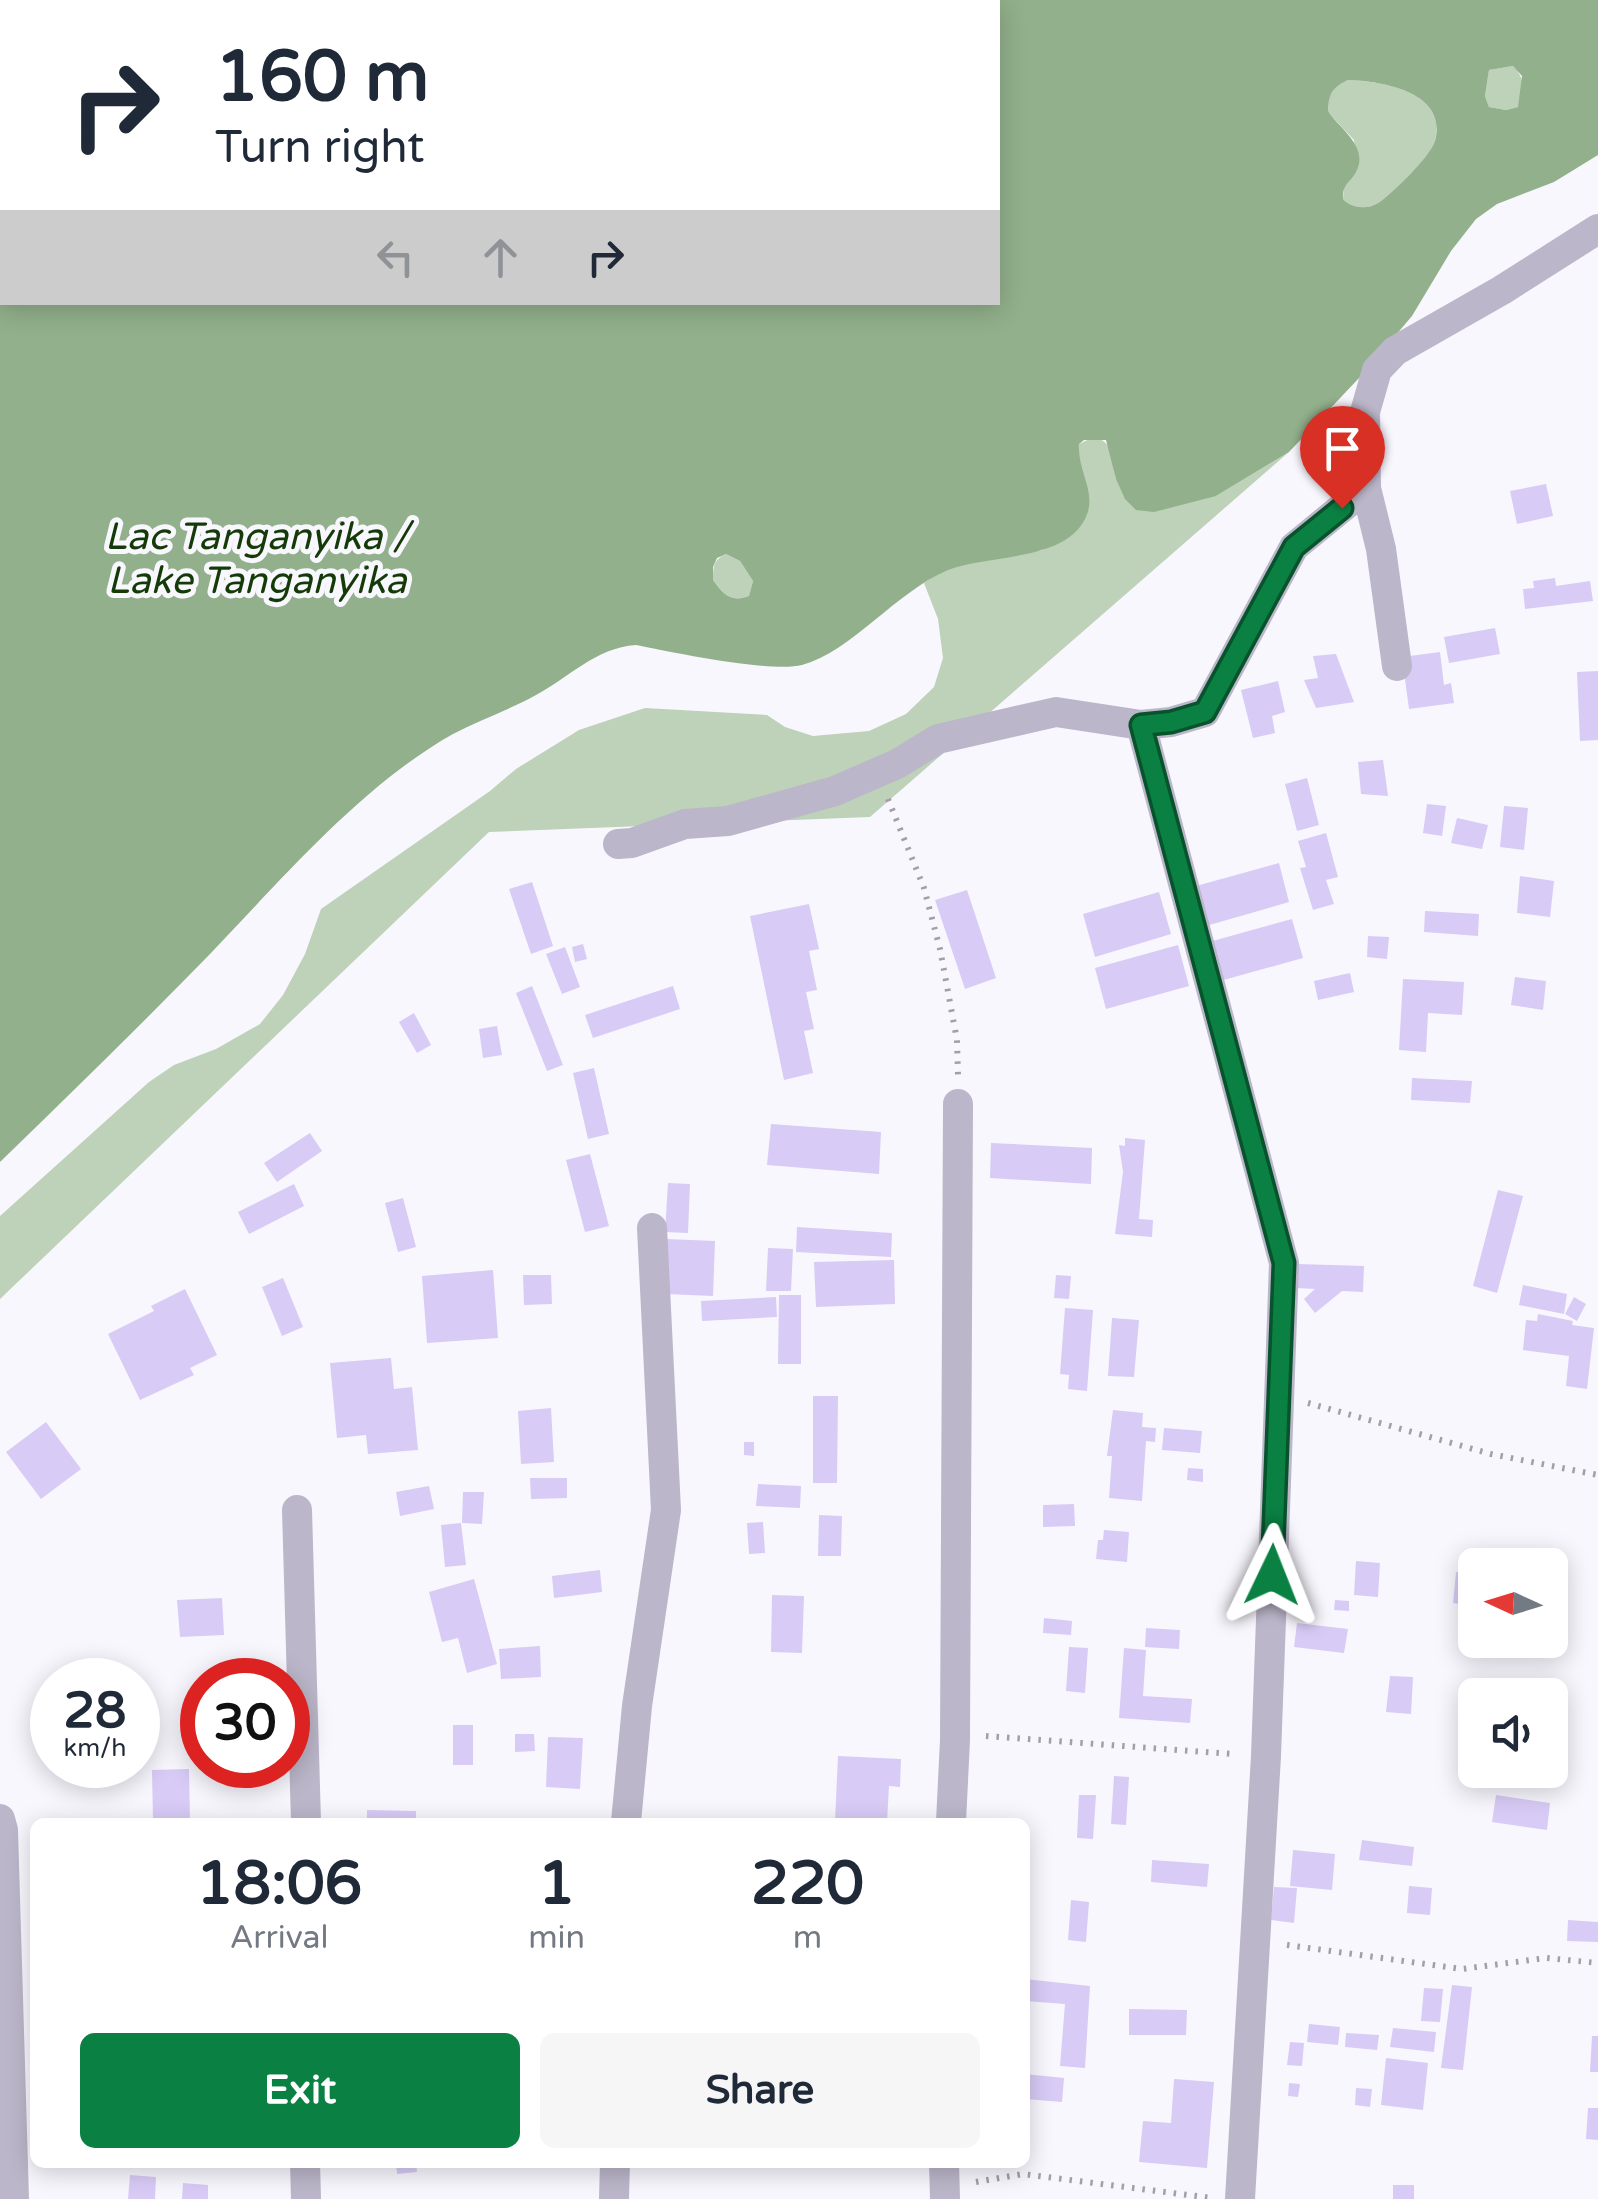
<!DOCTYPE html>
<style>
body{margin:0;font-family:"Varela Round",sans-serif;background:#f6f6f7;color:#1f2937;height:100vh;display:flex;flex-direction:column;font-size:38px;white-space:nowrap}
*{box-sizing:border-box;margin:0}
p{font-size:32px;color:#747a83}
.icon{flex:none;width:55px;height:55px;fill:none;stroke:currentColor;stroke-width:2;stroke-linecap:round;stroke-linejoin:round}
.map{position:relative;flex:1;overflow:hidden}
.details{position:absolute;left:30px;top:1818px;width:1000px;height:350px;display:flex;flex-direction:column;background:#fff;border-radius:15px;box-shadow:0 5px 25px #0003}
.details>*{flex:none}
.hud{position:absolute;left:0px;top:0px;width:1000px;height:305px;box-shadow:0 5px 25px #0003;background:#fff;color:#1f2937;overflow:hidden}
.needle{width:65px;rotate:274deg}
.fabs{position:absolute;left:1458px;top:1548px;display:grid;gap:20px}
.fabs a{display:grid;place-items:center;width:110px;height:110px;border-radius:15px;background:#fff;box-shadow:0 5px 25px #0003;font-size:50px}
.speed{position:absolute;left:30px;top:1658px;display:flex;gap:20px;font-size:50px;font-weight:700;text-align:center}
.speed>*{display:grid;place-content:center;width:130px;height:130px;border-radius:50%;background:#fff;box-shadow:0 5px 25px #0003;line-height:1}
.speed small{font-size:25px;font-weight:400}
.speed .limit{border:15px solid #d22;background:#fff;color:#111}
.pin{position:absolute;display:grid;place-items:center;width:85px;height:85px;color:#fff;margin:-102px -42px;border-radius:50% 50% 50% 0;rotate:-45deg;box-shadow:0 0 10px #0007}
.pin .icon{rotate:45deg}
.me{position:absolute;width:110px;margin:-55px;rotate:2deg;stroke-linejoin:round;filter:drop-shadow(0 0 8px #0008)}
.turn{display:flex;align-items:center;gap:35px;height:210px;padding:0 50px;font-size:45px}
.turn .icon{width:130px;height:130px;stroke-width:2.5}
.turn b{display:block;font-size:70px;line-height:85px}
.lanes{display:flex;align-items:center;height:95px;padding:0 50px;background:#0003;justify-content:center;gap:50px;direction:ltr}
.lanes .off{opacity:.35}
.eta{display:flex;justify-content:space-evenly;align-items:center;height:170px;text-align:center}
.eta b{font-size:60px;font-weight:800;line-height:70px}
.action{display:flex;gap:20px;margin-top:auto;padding:20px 50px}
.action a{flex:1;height:115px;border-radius:15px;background:#0b8043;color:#fff;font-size:40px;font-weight:800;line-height:115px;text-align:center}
.action a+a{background:#f6f6f7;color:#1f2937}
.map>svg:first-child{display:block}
.green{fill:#bed1b9}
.water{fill:#92b08b;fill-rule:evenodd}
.building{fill:#d8cbf6}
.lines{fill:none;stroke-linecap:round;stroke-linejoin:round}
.path{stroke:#a2a0a6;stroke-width:6;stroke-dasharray:2.5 8;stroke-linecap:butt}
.street{stroke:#bbb6c9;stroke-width:30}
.route-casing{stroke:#07532c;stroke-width:25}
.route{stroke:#0b8043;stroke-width:18}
.labels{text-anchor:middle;stroke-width:10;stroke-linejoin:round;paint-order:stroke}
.water-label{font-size:38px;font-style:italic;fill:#143b07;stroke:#f9f7fe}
</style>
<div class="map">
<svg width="1598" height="2199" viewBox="0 0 1598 2199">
<rect width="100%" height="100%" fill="#f9f7fe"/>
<!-- green -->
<g class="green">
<path d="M1513 66C1525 77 1525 93 1518 107L1506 110 1489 107 1485 96 1489 70Z"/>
<path d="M1348 80C1382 81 1448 92 1435 141 1432 156 1391 195 1378 203 1367 210 1351 208 1343 199L1344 184 1357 170 1354 140 1328 112V99L1337 84Z"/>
<path d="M1092 438C1114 438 1112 461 1116 479L1216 496 1289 452 870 817 489 832 0 1299V1216L149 1082 174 1065 216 1049 260 1024 283 995 305 954 321 909 490 791 516 769 579 730 645 708 767 715 785 727 813 736 869 731 906 714 934 687 943 658 938 619 924 583 1004 528 1026 553 1043 550 1078 455 1079 444Z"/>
<path d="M726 554 740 561 753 581 749 596C731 603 723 594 713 580 713 567 713 560 726 554Z"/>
</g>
<!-- water -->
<path class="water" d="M0 0H1598V155L1554 182 1497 204 1476 219 1451 251 1412 316 1360 377 1289 452 1216 496 1154 512 1136 510 1125 499 1116 479 1106 440H1084L1079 444C1077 474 1101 496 1082 524 1058 561 986 555 948 570 897 591 851 652 802 665 771 673 671 652 636 645 595 648 570 677 536 695 509 710 479 720 453 734 362 785 282 879 211 953 142 1024 71 1093 0 1162ZM2 2H998V302H2ZM1513 66 1522 76 1518 107 1506 110 1489 107 1485 96 1489 70ZM1348 80C1382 81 1448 92 1435 141 1431 156 1391 195 1378 203 1367 210 1351 208 1343 199 1342 183 1351 183 1357 170 1368 146 1339 128 1328 111 1328 95 1333 86 1348 80ZM726 554 740 561 753 581 749 596C731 603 723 594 713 580V567L717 558Z"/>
<!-- building -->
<g class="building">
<path d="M1546 484 1553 516 1517 524 1510 491Z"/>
<path d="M1555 578 1556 586 1590 581 1593 601 1525 609 1523 589 1534 588 1533 581Z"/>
<path d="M1495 628 1500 654 1449 663 1444 637Z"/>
<path d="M1440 652 1444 685 1451 683 1454 703 1409 709 1402 657Z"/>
<path d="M1336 654 1354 702 1316 708 1304 680 1318 678 1313 656Z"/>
<path d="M1598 671V740L1580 741 1577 672Z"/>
<path d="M1278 681 1285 712 1272 716 1275 733 1253 738 1241 690Z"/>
<path d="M1383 760 1388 796 1361 794 1358 762Z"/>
<path d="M1307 778 1319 825 1297 831 1285 784Z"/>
<path d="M1427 804 1446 806 1442 836 1423 833Z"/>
<path d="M1504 806 1528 808 1524 850 1500 847Z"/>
<path d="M1457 818 1488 825 1482 849 1451 843Z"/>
<path d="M1326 833 1338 877 1326 880 1334 904 1313 910 1300 868 1306 867 1298 841Z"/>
<path d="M1279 863 1289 902 1206 926 1196 886Z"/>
<path d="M1520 876 1554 881 1550 917 1517 913Z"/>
<path d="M532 882 553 946 531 954 509 889Z"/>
<path d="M967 890 996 978 965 989 935 900Z"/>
<path d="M1159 892 1171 934 1095 957 1083 914Z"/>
<path d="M809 904 819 949 809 951 817 990 806 992 814 1029 804 1031 813 1073 784 1080 750 916Z"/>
<path d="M1425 911 1479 914 1478 936 1424 932Z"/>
<path d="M1292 919 1303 958 1220 981 1209 942Z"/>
<path d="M1368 936 1389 937 1387 959 1367 957Z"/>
<path d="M583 944 587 959 575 962 572 947Z"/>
<path d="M1178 945 1189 986 1106 1009 1095 968Z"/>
<path d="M565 947 580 987 562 994 546 954Z"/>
<path d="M1350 973 1354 992 1318 1000 1314 981Z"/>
<path d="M1515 977 1546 981 1543 1010 1511 1005Z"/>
<path d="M1403 979 1464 982 1462 1015 1428 1013 1426 1052 1399 1050Z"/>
<path d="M532 986 563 1065 547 1071 516 993Z"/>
<path d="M673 986 680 1009 593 1038 585 1015Z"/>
<path d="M414 1013 431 1045 417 1053 399 1022Z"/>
<path d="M497 1026 502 1055 483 1058 479 1029Z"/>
<path d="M594 1068 609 1134 588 1139 573 1073Z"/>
<path d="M1412 1078 1472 1081 1470 1103 1411 1100Z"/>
<path d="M771 1124 881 1132 879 1174 767 1165Z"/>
<path d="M310 1133 322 1151 277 1182 264 1163Z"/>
<path d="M1125 1138 1145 1140 1139 1219 1153 1220 1152 1237 1115 1234 1123 1172 1119 1145 1125 1146Z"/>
<path d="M991 1143 1092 1148 1091 1184 990 1178Z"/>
<path d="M590 1154 609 1226 585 1232 566 1160Z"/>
<path d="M668 1183 690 1184 688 1233 665 1232Z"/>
<path d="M294 1184 304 1206 249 1234 238 1212Z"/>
<path d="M1498 1190 1523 1196 1497 1293 1473 1286Z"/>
<path d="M403 1198 416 1247 398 1252 385 1203Z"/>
<path d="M797 1227 892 1233 891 1257 796 1252Z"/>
<path d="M667 1239 715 1241 713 1296 665 1294Z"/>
<path d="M768 1248 793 1249 791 1291H766Z"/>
<path d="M894 1260 895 1304 816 1307 814 1262Z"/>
<path d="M1298 1264 1364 1266 1363 1292 1342 1291 1315 1313 1304 1299 1315 1289 1297 1288Z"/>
<path d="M493 1270 498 1338 427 1343 422 1276Z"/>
<path d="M523 1275H551L552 1304 524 1305Z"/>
<path d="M1056 1275 1071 1276 1069 1299 1054 1298Z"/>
<path d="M283 1278 303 1327 282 1336 262 1287Z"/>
<path d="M1523 1285 1567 1294 1564 1314 1519 1305Z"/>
<path d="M185 1289 217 1355 190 1368 194 1375 140 1400 108 1334 154 1311 151 1306Z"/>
<path d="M779 1295H801V1364H778Z"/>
<path d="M776 1297 777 1317 702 1321 701 1301Z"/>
<path d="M1574 1297 1586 1304 1577 1321 1565 1314Z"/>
<path d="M1065 1308 1093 1310 1087 1391 1068 1389 1069 1375 1060 1374Z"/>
<path d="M1538 1314 1573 1321 1572 1325 1594 1328 1587 1389 1566 1386 1569 1356 1523 1350 1526 1320 1537 1321Z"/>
<path d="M1112 1318 1139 1320 1134 1377 1108 1376Z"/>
<path d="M391 1358 394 1389 412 1387 418 1450 368 1454 366 1435 337 1438 330 1363Z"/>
<path d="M813 1396H838L837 1483H813Z"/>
<path d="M551 1408 554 1462 521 1464 518 1411Z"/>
<path d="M1113 1410 1143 1413 1142 1427 1156 1428 1155 1442 1146 1441 1142 1501 1109 1498 1112 1456H1107Z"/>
<path d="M46 1422 81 1469 41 1499 6 1452Z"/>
<path d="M1164 1428 1202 1431 1200 1453 1162 1450Z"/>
<path d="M744 1442H754V1456L744 1455Z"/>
<path d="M1188 1468 1203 1469V1482L1187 1480Z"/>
<path d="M530 1478H567V1498L531 1499Z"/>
<path d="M758 1484 801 1486 800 1508 756 1506Z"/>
<path d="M429 1486 434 1509 400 1516 396 1492Z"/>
<path d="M463 1492H484L482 1524 462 1523Z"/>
<path d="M1074 1504 1075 1526 1043 1527V1505Z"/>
<path d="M819 1515 842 1516 841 1556H818Z"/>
<path d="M763 1522 765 1553 749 1554 747 1523Z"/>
<path d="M461 1523 466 1565 445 1567 441 1525Z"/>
<path d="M1104 1530 1129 1532 1127 1562 1096 1559 1098 1540H1103Z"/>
<path d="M1356 1561 1380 1563 1378 1597 1354 1595Z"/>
<path d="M600 1570 602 1592 554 1598 552 1576Z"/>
<path d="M1456 1572 1475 1574 1474 1606 1453 1603Z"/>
<path d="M474 1579 497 1664 467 1673 458 1638 442 1642 429 1592Z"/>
<path d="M772 1595 804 1596 802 1653 771 1652Z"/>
<path d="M222 1598 224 1635 180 1637 177 1600Z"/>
<path d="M1335 1600 1349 1601V1611L1334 1610Z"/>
<path d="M1044 1618 1072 1621 1071 1635 1043 1633Z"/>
<path d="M1297 1623 1348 1629 1344 1653 1294 1647Z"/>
<path d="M1146 1628 1180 1630 1179 1649 1145 1647Z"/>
<path d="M540 1646 541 1677 501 1679 499 1649Z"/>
<path d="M1069 1647 1088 1648 1085 1693 1066 1691Z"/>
<path d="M1124 1648 1146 1650 1143 1696 1192 1699 1190 1723 1119 1718Z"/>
<path d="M274 1671V1680H240L239 1672Z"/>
<path d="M1390 1676 1413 1677 1411 1714 1386 1712Z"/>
<rect x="453" y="1725" width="20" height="40"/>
<path d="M515 1734H534L535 1751 515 1752Z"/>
<path d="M548 1737 583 1738 580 1789 546 1787Z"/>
<path d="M838 1756 901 1759 900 1787 889 1786 887 1822 835 1821Z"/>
<path d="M189 1769 190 1822H153L152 1770Z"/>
<path d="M1114 1776 1129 1777 1126 1825 1111 1824Z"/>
<path d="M1079 1795H1096L1093 1839 1077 1838Z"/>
<path d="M1496 1795 1550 1803 1547 1830 1492 1822Z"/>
<path d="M367 1810 416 1811V1822H367Z"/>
<path d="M1362 1840 1414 1847 1412 1866 1359 1860Z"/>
<path d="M1293 1850 1335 1854 1332 1890 1290 1886Z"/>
<path d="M1152 1860 1209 1864 1207 1887 1151 1882Z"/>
<path d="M1409 1886 1432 1888 1430 1915 1407 1913Z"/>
<path d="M1274 1887 1297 1888 1294 1923 1271 1920Z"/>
<path d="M1071 1900 1089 1902 1086 1942 1068 1940Z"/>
<path d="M1568 1920 1598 1922V1942L1567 1941Z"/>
<path d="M1025 1979 1090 1986 1085 2068 1060 2066 1065 2004 1025 2001Z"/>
<path d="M1452 1985 1472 1987 1463 2070 1441 2068Z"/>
<path d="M1424 1988 1443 1989 1440 2022 1421 2021Z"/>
<path d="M1129 2009 1187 2010 1186 2035H1129Z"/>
<path d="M1309 2024 1340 2027 1338 2045 1307 2042Z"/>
<path d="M1393 2028 1436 2032 1434 2052 1390 2047Z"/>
<path d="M1346 2033 1379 2035 1377 2050 1345 2047Z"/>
<path d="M1592 2036H1598V2072H1590Z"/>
<path d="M1290 2042 1304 2043 1302 2066 1287 2065Z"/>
<path d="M1386 2058 1428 2063 1423 2110 1381 2105Z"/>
<path d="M1025 2074 1064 2078 1062 2102 1025 2099Z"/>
<path d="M1174 2079 1214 2082 1207 2168 1139 2162 1143 2121 1171 2123Z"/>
<path d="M1289 2083 1300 2084 1298 2097 1288 2096Z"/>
<path d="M1356 2088 1372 2089 1370 2107 1355 2105Z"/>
<path d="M1588 2108H1598V2140L1586 2139Z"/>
<path d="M396 2162H416L417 2172 397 2174Z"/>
<path d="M130 2175 156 2177 155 2199H128Z"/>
<path d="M183 2183 208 2185V2199H182Z"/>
<rect x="1393" y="2185" width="21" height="14"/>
</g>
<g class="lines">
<!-- path -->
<g class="path">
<path d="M888 799 924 888 940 949 957 1040 958 1076"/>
<path d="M1308 1403 1491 1454 1598 1475"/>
<path d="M986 1736 1233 1754"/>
<path d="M1287 1945 1462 1969 1546 1958 1598 1963"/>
<path d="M976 2182 1023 2174 1212 2198"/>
</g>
<!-- street -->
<g class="street">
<path d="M1397 666 1381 549 1366 488 1365 412 1377 370 1395 351 1502 290 1598 229"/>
<path d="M1141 725 1284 1263 1266 1756 1240 2199"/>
<path d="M618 844 632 843 685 824 728 821 835 791 897 764 938 739 1056 712 1141 725 1171 722 1205 712 1294 547 1366 488"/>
<path d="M297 1510 306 1822"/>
<path d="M0 1819 3 1830 14 2199"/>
<path d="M626 1822 637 1706 666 1510 652 1228"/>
<path d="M951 1822 955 1740 958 1104"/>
<path d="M305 2162 306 2199"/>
<path d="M944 2162 945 2199"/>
<path d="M614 2199 615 2162"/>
</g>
</g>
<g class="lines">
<!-- route casing -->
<g class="route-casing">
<path id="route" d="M1272 1575 1284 1263 1141 725 1171 722 1205 712 1294 547 1342 508"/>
</g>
<!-- route -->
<use href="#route" class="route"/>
</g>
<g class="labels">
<!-- water labels -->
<g class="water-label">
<text x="257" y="549">Lac Tanganyika /<tspan x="257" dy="44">Lake Tanganyika</tspan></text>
</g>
</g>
</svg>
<div class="fabs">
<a><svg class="needle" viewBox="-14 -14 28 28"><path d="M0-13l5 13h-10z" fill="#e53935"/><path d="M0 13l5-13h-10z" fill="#747a83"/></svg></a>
<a><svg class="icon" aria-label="sound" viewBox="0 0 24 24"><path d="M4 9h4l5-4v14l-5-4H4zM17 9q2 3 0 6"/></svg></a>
</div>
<div class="speed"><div>28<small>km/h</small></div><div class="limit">30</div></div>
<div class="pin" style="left:1342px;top:508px;background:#d93025"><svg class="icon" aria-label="arrive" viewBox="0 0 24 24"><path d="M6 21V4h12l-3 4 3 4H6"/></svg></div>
<svg class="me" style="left:1272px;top:1575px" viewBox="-20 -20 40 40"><path d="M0-17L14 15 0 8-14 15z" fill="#0b8043" stroke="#fff" stroke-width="4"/></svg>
<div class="hud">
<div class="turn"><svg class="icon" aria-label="right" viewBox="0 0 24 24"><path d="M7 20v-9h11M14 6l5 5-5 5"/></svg><div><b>160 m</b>Turn right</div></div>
<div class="lanes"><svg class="icon off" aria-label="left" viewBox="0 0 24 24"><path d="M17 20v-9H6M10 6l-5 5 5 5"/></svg><svg class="icon off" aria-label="ahead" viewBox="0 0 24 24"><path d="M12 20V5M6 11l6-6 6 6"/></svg><svg class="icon" aria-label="right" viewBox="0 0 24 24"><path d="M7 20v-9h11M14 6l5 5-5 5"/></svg></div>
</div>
<section class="details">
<div class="eta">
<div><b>18:06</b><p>Arrival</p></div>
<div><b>1</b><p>min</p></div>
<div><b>220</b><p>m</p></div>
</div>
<div class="action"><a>Exit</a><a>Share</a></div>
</section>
</div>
